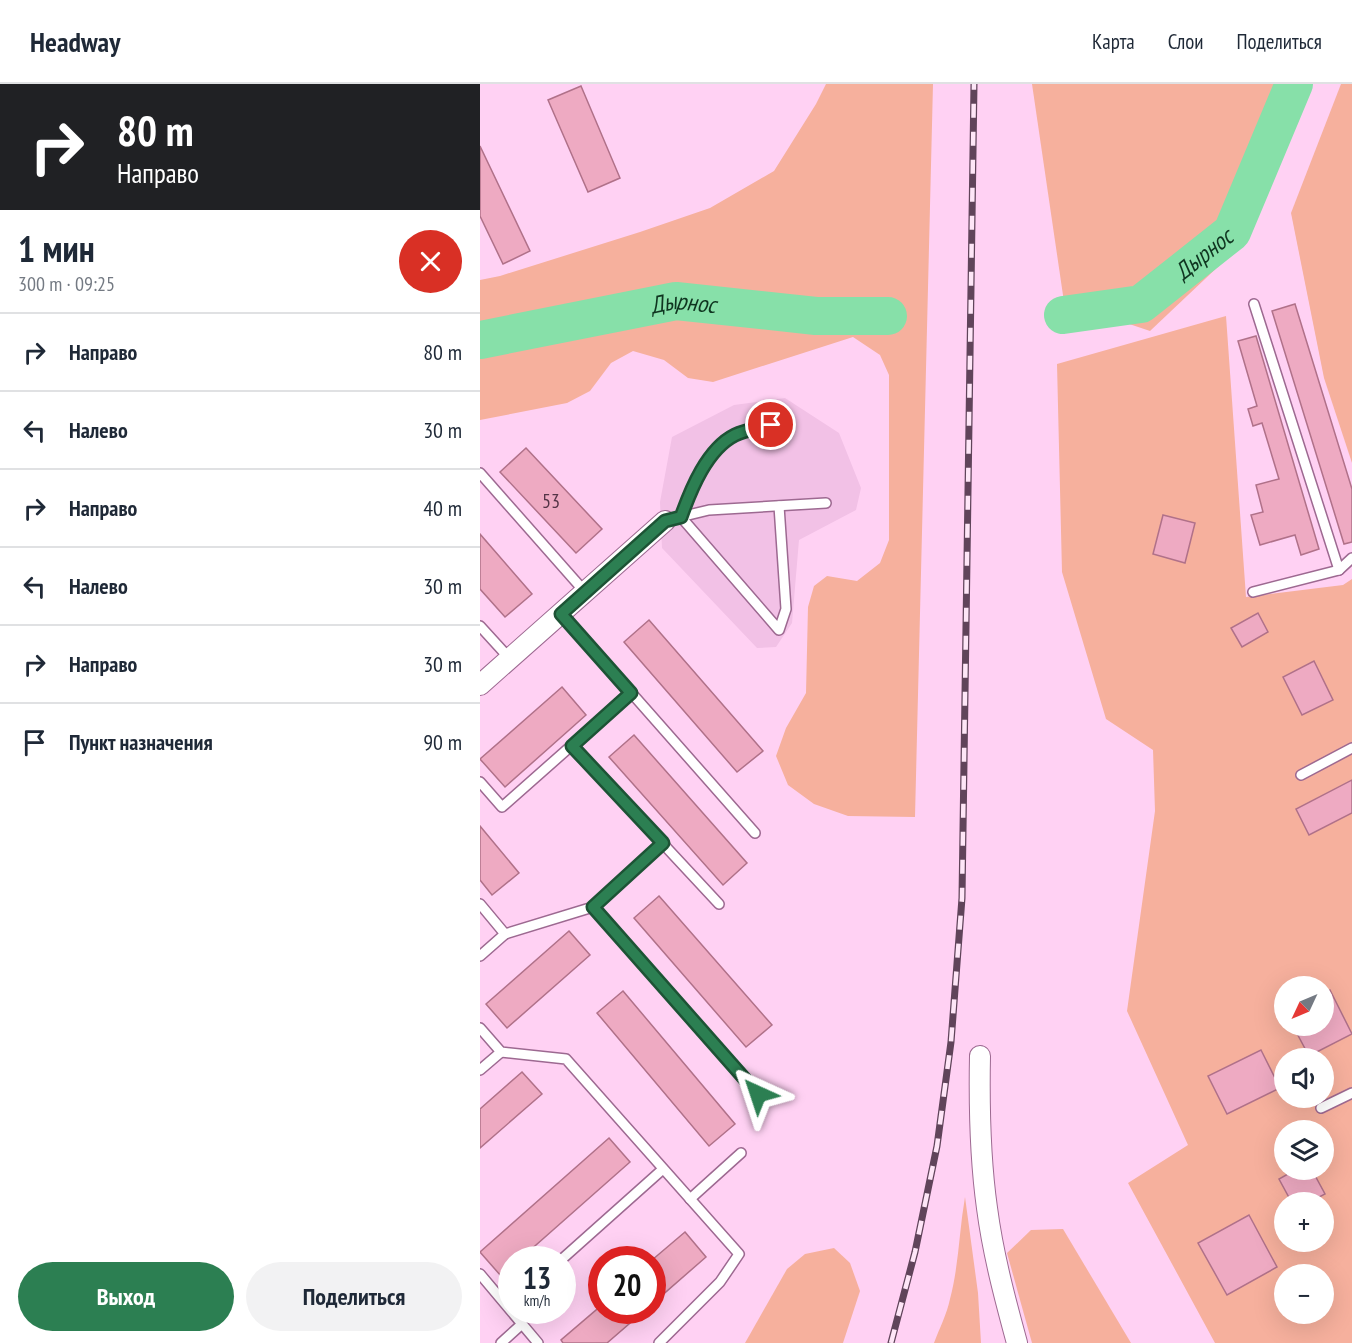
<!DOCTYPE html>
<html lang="ru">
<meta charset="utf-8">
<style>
body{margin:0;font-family:"PT Sans Narrow",sans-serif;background:#f2f2f3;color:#1f2937;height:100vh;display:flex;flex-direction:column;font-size:22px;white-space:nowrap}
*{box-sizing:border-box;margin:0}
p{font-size:20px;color:#747a83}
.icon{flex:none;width:33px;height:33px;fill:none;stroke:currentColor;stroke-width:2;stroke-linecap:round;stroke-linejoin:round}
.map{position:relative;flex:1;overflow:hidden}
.panel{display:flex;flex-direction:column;background:#fff;width:480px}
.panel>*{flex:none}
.hud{background:#202124;color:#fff;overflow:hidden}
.needle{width:39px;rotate:226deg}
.controls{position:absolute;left:794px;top:892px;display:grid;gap:12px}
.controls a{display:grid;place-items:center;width:60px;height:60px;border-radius:50%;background:#fff;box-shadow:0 6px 24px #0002;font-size:30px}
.speed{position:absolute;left:18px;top:1162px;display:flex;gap:12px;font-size:30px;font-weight:700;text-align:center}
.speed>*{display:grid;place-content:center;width:78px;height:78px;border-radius:50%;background:#fff;box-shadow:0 6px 24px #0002;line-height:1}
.speed small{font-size:15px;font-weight:400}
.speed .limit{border:9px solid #d22;background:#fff;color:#111}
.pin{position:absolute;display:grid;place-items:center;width:51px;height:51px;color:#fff;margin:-26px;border:3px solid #fff;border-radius:50%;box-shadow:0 2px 6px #0007}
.me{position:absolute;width:66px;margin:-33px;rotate:318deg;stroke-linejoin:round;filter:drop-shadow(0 0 4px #0008)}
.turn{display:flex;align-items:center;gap:21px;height:126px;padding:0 18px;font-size:27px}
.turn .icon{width:78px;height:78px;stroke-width:2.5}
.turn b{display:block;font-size:42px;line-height:51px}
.round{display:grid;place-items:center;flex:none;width:63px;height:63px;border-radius:32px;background:#f2f2f3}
.headline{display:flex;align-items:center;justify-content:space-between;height:102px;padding:0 18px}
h1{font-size:36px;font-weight:800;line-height:45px}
.action{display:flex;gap:12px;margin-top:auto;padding:12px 18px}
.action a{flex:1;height:69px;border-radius:36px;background:#2c7f52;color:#fff;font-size:24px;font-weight:800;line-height:69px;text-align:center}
.action a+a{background:#f2f2f3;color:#1f2937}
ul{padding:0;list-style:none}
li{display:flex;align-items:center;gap:18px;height:78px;padding:0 18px;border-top:2px solid #e0e1e3}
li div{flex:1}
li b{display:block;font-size:22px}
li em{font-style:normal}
header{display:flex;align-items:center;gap:36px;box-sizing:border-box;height:84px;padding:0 30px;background:#fff;border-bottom:2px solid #e0e1e3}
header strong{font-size:28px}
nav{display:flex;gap:33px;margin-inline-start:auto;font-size:21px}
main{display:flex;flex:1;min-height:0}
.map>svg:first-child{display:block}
.built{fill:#f2c1e6}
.green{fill:#f6b09d;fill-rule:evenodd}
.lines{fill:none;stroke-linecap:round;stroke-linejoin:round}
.river{stroke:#87e0a9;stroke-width:38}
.building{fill:#eeaac2;stroke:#b07189;stroke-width:1.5}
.lane-casing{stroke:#9d6991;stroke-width:12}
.street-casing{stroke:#9d6991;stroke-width:22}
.lane{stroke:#fff;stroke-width:9}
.street{stroke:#fff;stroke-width:20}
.rail-casing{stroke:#60445a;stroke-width:7}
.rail{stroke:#fee6f7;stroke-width:4.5;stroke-dasharray:14;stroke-linecap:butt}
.route-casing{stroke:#1d5335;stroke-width:15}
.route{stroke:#2c7f52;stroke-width:10}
.labels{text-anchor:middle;stroke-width:4.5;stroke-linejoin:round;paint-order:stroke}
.number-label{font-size:20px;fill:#543446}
.water-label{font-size:24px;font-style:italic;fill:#0f3520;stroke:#fee6f7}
</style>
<header>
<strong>Headway</strong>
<nav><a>Карта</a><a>Слои</a><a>Поделиться</a></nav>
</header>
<main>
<section class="panel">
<div class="hud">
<div class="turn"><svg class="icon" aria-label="right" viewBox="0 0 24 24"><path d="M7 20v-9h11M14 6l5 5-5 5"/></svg><div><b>80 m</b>Направо</div></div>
</div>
<div class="headline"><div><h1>1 мин</h1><p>300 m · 09:25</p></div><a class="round" style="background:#d93025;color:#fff"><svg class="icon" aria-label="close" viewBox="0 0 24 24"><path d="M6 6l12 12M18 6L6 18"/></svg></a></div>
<ul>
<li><svg class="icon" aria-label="right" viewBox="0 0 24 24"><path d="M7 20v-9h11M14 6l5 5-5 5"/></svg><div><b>Направо</b></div><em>80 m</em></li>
<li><svg class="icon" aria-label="left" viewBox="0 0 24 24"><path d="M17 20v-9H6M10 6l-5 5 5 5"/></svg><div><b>Налево</b></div><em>30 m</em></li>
<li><svg class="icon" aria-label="right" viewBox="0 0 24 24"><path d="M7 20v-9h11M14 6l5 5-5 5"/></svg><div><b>Направо</b></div><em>40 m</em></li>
<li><svg class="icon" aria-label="left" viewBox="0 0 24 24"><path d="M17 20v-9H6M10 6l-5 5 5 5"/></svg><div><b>Налево</b></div><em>30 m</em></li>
<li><svg class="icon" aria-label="right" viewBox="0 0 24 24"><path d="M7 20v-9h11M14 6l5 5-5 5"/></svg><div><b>Направо</b></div><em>30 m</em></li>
<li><svg class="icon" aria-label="arrive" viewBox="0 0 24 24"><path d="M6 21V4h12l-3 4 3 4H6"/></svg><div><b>Пункт назначения</b></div><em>90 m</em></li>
</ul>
<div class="action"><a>Выход</a><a>Поделиться</a></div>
</section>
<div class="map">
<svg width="872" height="1259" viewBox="0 0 872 1259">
<rect width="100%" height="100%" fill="#ffd1f3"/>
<!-- built -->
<path class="built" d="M305 314 359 349 381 404 376 426 319 456 312 539 296 563 277 564 182 464 180 418 192 353 254 321Z"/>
<!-- green -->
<g class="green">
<path d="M346 0H453L435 733 368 732 334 720 308 701 296 672 306 644 326 609 328 523 334 502 347 492 377 497 400 479 409 456V291L400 271 373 253 233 298 208 294 184 276 153 267 131 279 110 307 87 319 0 336V196L20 192 160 148 230 124 294 87 336 20Z"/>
<path d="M552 0H824L762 160 670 247 584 218Z"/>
<path d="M861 0H872V379L844 294 811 129Z"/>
<path d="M746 232 766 513 863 501 872 495V1259H735L648 1099 708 1061 647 927 675 727 673 666 626 635 582 488 577 280ZM804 903H843V942H804ZM804 975H843V1014H804ZM804 1047H843V1086H804ZM804 1119H843V1158H804ZM804 1191H843V1230H804Z"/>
<path d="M485 1113 498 1209 501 1259H454C459 1245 467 1230 470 1215 479 1181 479 1147 485 1113Z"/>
<path d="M583 1145 651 1259H552L527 1169 551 1146Z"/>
<path d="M354 1164 370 1179 380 1207 363 1259H265L307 1185 325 1170Z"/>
</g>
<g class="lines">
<!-- river -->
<g class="river">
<path id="s1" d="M583 231 661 220 752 148 814 0"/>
<path id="s2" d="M0 256 196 217 336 232H408"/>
</g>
</g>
<!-- building -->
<g class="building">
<path d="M101 2 140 94 108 108 68 16Z"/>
<path d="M0 62 50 167 23 180 0 132Z"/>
<path d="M815 220 872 405V458L864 460 792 227Z"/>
<path d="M776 252 839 465 821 471 815 451 780 461 771 431 783 428 776 401 799 395 782 339 773 342 768 325 777 322 758 257Z"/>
<path d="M46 364 122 445 96 469 20 388Z"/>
<path d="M683 431 715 439 705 479 673 470Z"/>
<path d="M0 450 52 510 25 533 0 505Z"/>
<path d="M778 529 788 548 762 563 751 544Z"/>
<path d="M169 536 283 667 257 688 144 558Z"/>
<path d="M834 577 853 616 822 631 803 593Z"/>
<path d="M82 603 106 631 25 703 0 675Z"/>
<path d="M154 651 267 779 243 801 129 673Z"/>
<path d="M872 696V729L829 751 816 725Z"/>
<path d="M0 742 39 789 12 811 0 796Z"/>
<path d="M179 812 292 941 266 963 154 834Z"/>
<path d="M89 847 110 871 27 944 6 920Z"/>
<path d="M850 906 872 950 829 972 813 942H843V910Z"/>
<path d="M143 907 255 1040 229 1062 117 929Z"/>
<path d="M781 966 800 1004 747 1030 728 992Z"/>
<path d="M42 988 62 1010 0 1064V1025Z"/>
<path d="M129 1054 150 1078 39 1176H32V1183L21 1192 0 1168Z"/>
<path d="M815 1086H832L845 1110 828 1119H812L799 1095Z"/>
<path d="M769 1131 797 1183 747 1211 718 1159Z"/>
<path d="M205 1148 226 1173 172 1220V1176Z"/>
<path d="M122 1221V1227H164L127 1259H83L81 1256Z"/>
</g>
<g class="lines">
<!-- lane casing -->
<g class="lane-casing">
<g id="lane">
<path d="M774 220 859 486"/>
<path d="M291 341C279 344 265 346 254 351 227 365 211 405 201 433L299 546 306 525 299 422"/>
<path d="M0 389 105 508"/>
<path d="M196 434 229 426 346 419"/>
<path d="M773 508 859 486 872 474"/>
<path d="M81 529 275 749"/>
<path d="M0 542 30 575"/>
<path d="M92 662 239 820"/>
<path d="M821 691 872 664"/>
<path d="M0 698 22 723 151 609"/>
<path d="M183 759 113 823 278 1010"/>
<path d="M0 820 25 850 113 823"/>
<path d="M0 872 25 850"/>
<path d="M0 944 21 968 86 975 259 1170 240 1198 179 1259"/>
<path d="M0 986 21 968"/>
<path d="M841 1024 872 1009"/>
<path d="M210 1115 261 1069"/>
<path d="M81 1176 183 1085"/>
<path d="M0 1190 58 1259"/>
<path d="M21 1259 42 1240"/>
</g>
</g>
<!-- street casing -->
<g class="street-casing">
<g id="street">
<path d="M0 601 185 437"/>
<path d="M500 972C499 1023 500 1074 507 1124 513 1170 525 1215 537 1259"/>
</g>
</g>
<!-- lane -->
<use href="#lane" class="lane"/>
<!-- street -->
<use href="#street" class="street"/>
<!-- rail casing -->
<g class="rail-casing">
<path id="rail" d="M411 1259 435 1168 457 1062 471 958 482 814 494 0"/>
</g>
<!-- rail -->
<use href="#rail" class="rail"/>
</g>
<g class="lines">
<!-- route casing -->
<g class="route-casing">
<path id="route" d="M278 1010 113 823 183 759 92 662 151 609 81 530 185 437 201 433C211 405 227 365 255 351 265 346 280 344 291 341"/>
</g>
<!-- route -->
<use href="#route" class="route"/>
</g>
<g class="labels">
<!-- number labels -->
<g class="number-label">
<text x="71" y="424">53</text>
</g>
<!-- water labels -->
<g class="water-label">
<text dy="8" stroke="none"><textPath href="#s1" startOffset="159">Дырнос</textPath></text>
<text dy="8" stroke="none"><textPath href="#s2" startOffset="207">Дырнос</textPath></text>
</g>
</g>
</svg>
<div class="controls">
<a><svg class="needle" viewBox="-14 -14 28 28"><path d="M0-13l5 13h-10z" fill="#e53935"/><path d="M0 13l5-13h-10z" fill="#747a83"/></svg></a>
<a><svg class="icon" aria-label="sound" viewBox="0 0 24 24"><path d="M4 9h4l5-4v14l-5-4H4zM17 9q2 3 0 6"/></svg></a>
<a><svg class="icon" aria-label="layers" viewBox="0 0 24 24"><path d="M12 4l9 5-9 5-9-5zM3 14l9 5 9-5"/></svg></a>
<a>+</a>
<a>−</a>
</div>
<div class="speed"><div>13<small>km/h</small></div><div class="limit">20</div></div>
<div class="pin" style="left:291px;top:341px;background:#d93025"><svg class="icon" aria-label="arrive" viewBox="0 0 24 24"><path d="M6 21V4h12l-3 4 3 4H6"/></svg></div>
<svg class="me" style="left:278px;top:1010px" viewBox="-20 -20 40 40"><path d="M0-17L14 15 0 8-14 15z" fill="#2c7f52" stroke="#fff" stroke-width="4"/></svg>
</div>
</main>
